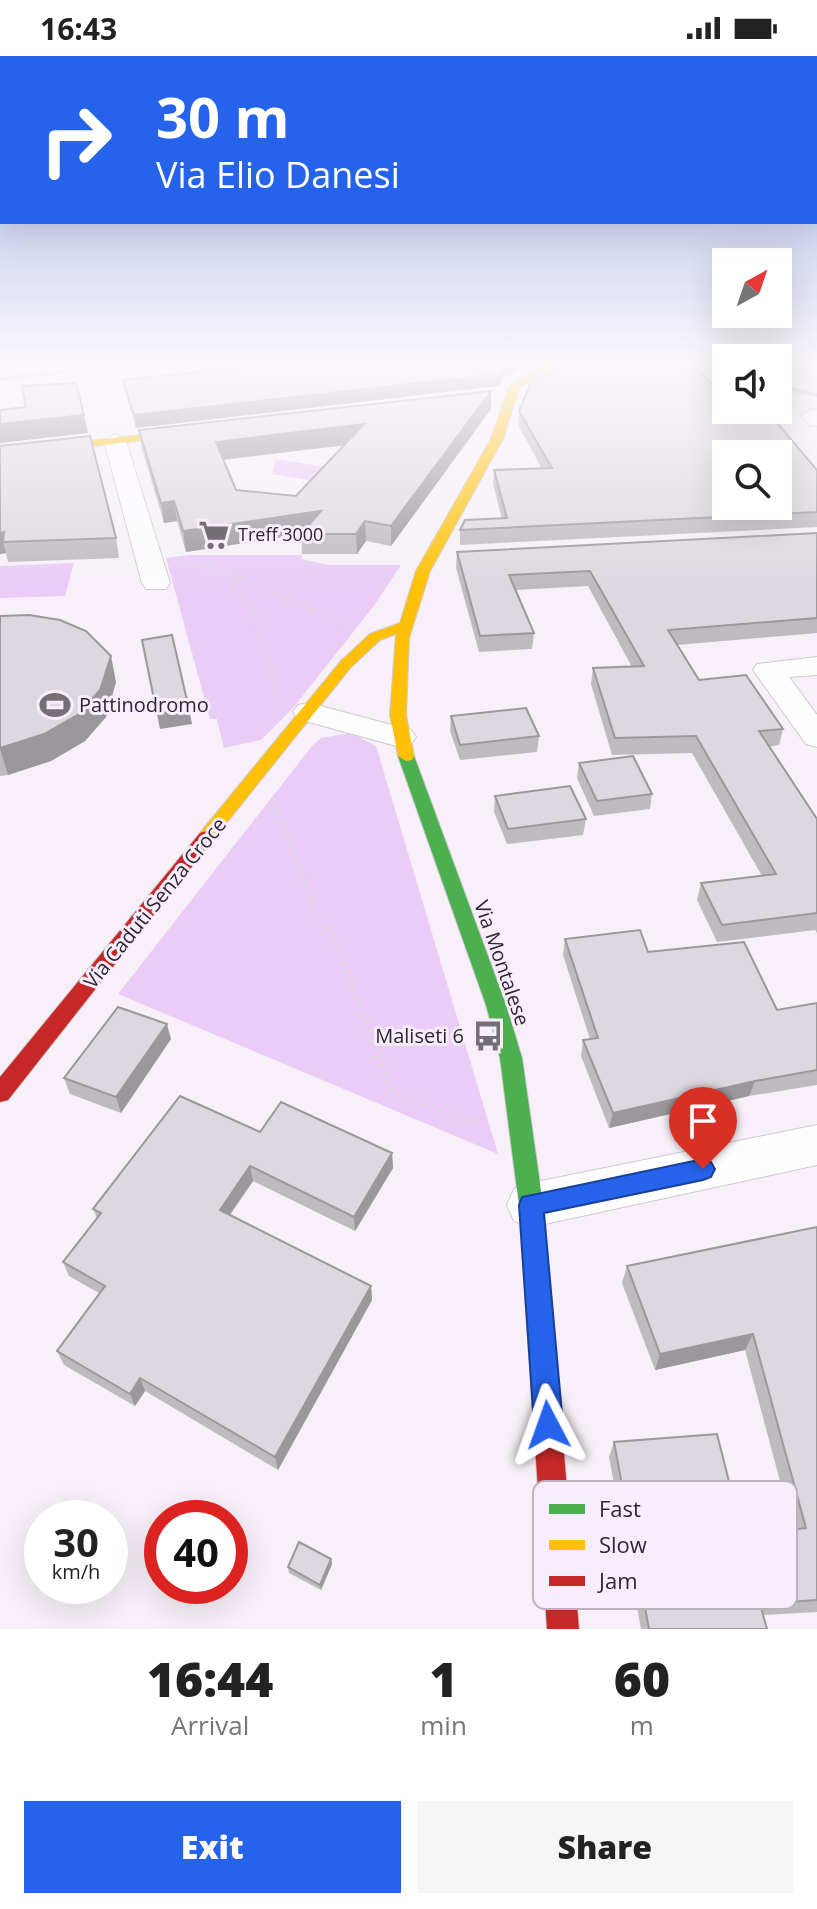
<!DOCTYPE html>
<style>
body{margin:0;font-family:"Open Sans",sans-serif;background:#f6f6f6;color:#222;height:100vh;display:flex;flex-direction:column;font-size:30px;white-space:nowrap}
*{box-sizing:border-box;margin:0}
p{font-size:26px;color:#767676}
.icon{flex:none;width:44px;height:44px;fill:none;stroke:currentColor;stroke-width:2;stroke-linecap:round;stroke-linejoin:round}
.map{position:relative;height:1573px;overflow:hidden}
.drawer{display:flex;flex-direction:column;background:#fff;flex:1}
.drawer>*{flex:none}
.top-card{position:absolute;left:0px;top:0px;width:818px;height:168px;box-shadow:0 8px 32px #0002;background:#2563eb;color:#fff;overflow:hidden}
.needle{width:52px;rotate:40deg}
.controls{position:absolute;left:712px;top:192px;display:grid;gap:16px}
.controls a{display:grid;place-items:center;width:80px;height:80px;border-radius:0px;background:#fff;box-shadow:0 8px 32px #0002;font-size:40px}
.speed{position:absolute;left:24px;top:1444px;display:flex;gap:16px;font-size:40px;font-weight:700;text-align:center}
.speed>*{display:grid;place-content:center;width:104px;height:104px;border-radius:50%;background:#fff;box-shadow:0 8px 32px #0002;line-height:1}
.speed small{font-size:20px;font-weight:400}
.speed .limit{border:12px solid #d22;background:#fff;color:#111}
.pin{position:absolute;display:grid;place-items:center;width:68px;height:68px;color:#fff;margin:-82px -34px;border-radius:50% 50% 50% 0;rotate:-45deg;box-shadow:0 0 8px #0007}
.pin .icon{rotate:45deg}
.me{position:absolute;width:88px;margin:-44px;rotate:356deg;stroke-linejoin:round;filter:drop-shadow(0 0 6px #0008)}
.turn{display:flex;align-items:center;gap:28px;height:168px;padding:0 24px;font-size:36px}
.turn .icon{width:104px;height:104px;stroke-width:2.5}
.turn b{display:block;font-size:56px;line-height:68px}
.eta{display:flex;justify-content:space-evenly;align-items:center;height:136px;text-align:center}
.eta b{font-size:48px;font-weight:800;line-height:56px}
.primary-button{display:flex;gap:16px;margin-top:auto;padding:16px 24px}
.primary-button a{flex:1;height:92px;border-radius:0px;background:#2563eb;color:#fff;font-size:32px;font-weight:800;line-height:92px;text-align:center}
.primary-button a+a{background:#f6f6f6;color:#222}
.status{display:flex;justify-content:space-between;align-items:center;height:56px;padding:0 40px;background:#fff;direction:ltr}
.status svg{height:22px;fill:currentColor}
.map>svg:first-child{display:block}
.green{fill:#eaccf6}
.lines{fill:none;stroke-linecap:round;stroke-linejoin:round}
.stream{fill:#cda3dd;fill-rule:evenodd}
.street-casing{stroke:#cec9d0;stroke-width:2}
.fast-casing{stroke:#cec9d0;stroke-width:2}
.slow-casing{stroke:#cec9d0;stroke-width:2}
.jam-casing{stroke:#cec9d0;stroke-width:2}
.path-far3{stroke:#dddbdd;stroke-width:3;stroke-dasharray:1 4;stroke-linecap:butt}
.path-far2{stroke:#dddbdd;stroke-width:4;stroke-dasharray:2 5;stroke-linecap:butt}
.path-far1{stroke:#dddbdd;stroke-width:5;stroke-dasharray:2 6;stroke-linecap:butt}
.path{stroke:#dddbdd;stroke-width:6;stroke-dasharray:2 7;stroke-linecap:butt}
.street{fill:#fefdfe;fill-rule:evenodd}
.fast{fill:#4caf50;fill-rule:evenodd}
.slow{fill:#ffc107;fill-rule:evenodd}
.jam{fill:#c62828;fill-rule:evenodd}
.wall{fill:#bebac0;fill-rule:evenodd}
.shaded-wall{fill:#9b979c}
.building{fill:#ddd8df;stroke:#9b979c;stroke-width:2;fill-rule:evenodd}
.route{fill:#2563eb;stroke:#184099;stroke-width:2}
.labels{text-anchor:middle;stroke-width:6;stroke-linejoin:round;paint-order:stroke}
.far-poi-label{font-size:18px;fill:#2d282f;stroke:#f8edfc;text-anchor:start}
.poi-label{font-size:20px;fill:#2d282f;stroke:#f8edfc;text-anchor:start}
.street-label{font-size:20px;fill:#2d282f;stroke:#f8edfc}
.key{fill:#f8edfc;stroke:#bbb2be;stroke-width:2}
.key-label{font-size:22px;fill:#2d282f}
</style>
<div class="status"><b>16:43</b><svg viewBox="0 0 49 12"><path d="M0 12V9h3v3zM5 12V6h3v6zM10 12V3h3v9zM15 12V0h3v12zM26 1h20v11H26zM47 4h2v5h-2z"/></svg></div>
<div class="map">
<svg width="817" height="1573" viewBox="0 0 817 1573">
<rect width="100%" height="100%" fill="#f7f0f8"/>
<!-- green -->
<g class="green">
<path d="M276 403 356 416 344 430 272 418Z"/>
<path d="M190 499H302V503L328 509H401L373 551 293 652 261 684 224 692 217 663H210L166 502Z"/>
<path d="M74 507 65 540 0 542V510Z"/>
<path d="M351 677 376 690 498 1098 118 938 312 690 321 682Z"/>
</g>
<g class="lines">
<!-- stream -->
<g class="stream">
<path d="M99 310H115L112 312 0 325V321Z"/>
<path d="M701 310H709L726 315V319Z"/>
<path d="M778 328 817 337V341L778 332Z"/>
</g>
<!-- street casing -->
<g class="street-casing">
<g id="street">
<path d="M812 353 817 354V370L809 369 801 359Z"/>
<path d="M115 378 126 385 170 527 166 533H146L142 527 104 385Z"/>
<path d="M817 601V619L789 621 817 659V691L806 688 753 614 757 608Z"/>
<path d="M309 647 411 674 416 681 411 688 400 691 298 663 293 656 298 649Z"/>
<path d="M817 1069V1109L531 1171 514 1165 507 1149 514 1133 531 1127Z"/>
</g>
</g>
<!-- fast casing -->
<g class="fast-casing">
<path id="fast" d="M406 695 414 700 506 949 522 1002 543 1149 554 1281 550 1290 541 1294 532 1290 528 1281 519 1149 500 1002 486 949 398 700Z"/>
</g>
<!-- slow casing -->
<g class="slow-casing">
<g id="slow">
<path d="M544 310H556L519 332 503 383 430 515 409 582 406 659 414 700 412 704 406 705 398 700 390 659 396 578 380 584 351 611 212 785H200L197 781 200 777 341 605 370 578 400 567 416 515 491 383 509 330Z"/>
<path d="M201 372 207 375 205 377 0 401V395Z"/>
</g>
</g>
<!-- jam casing -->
<g class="jam-casing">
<g id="jam">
<path d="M206 775 212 777 215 781 212 785 8 1044 0 1046V1021L200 777Z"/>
<path d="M541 1268 550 1272 554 1281 579 1573H547L528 1281 532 1272Z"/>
</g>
</g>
<!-- path-far3 -->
<g class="path-far3">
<path d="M688 310 726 321"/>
<path d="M778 320 817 329"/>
<path d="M704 323 726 328"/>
<path d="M778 334 800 339"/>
<path d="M778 341 793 345"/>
</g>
<!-- path-far2 -->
<g class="path-far2">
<path d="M182 506 222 516 344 568"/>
<path d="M226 519 254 559 278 640"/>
</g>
<!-- path-far1 -->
<path class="path-far1" d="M274 753 279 754 319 868 332 876 338 892"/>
<!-- path -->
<path class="path" d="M337 890 392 1036 472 1068 475 1066"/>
<!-- street -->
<use href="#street" class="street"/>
<!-- fast -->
<use href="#fast" class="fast"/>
<!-- slow -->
<use href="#slow" class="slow"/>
<!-- jam -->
<use href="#jam" class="jam"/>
</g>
<!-- wall -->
<g class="wall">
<path d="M251 310H522L519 313 504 322 498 330 136 372 125 336 123 324Z"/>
<path d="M712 329 817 414V471L460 489V474L502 463 493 428 494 414 542 413 518 369 519 355Z"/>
<path d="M491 353 391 490 366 485 357 498H302L301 478 186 496 177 465 164 467 142 393 139 374ZM344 389 296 440 236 434 224 404Z"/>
<path d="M0 390 116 482 119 502 8 506 6 497 0 498Z"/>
<path d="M817 477V577L677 589 699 624 783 673 779 689 769 691 817 763V877L815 874 717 886 697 844 701 827 762 820 692 697 612 699 591 628 593 612 632 611 588 530 515 534 534 577 532 593 479 596 456 512 457 496Z"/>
<path d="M0 560 116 626 106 661 85 685 51 705 8 719 0 720Z"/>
<path d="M451 660 539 680 537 696 460 704 450 675Z"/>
<path d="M579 707 652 738 650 753 594 760 577 722Z"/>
<path d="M495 740 586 763 583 779 507 788 494 756Z"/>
<path d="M565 883 648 896 777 954 817 947V1029L749 1040 609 1072 581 1000 583 984 590 983 563 899Z"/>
<path d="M171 983 121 1057 70 1038 64 1022Z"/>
<path d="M260 1076 392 1097 393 1112 355 1175 253 1125 230 1159 371 1230 372 1244 278 1414 145 1335 135 1350 64 1309 57 1295 99 1237 69 1220 63 1206 97 1162 93 1153Z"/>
<path d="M817 1171V1556L763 1559 767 1573H641L609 1401 614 1386 743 1481 793 1474 745 1294 655 1314 622 1227 627 1210Z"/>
<path d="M331 1503 332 1508 321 1534 289 1517 288 1511Z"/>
</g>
<!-- shaded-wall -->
<g class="shaded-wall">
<path d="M506 310H522L519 313 504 322 498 330 136 372 134 359Z"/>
<path d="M491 335V353L391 490V470Z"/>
<path d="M84 359 88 377 0 387V368Z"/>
<path d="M364 368 365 387 218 404 216 386Z"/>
<path d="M174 445 177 465 164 467 161 447Z"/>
<path d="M321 455 323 475 186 496 183 475Z"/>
<path d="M365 465 366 485 357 498 356 478Z"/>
<path d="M4 476 3 486 6 497 0 498V477Z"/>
<path d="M111 600 116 626 106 661 85 685 51 705 8 719 0 692Z"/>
<path d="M189 653 192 668 160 673 157 658Z"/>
<path d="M167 968 171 983 121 1057 116 1041Z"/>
<path d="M755 1025 749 1040 609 1072 613 1057Z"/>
<path d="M392 1097 393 1112 355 1175 354 1161Z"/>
<path d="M250 1110 253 1125 223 1168 220 1154Z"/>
<path d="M371 1230 372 1244 278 1414 275 1401Z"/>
<path d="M753 1278 745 1294 655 1314 660 1298Z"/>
<path d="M140 1322 145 1335 135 1350 130 1338Z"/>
<path d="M331 1503 332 1508 321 1534 320 1529Z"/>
</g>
<!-- building -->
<g class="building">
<path d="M251 310H506L499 318 134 359 123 324Z"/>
<path d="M563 310H694L712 329 726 334V354H766L817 414V456L460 474 465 464 507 462 494 414 552 412 519 355 530 329ZM726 398H778V450H726Z"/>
<path d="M76 327 84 359 0 368V354L26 351 22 330Z"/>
<path d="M491 335 391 470 365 465 356 478H301L321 455 183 475 174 445 161 447 139 374ZM364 368 296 440 236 434 216 386Z"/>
<path d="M90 380 116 482 3 486 4 476 0 477V390Z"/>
<path d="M817 477V562L668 574 699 624 746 619 783 673 759 675 817 763V857L722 869 701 827 776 818 696 680 615 682 593 612 644 610 590 515 509 519 534 577 480 580 457 496Z"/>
<path d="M29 559 60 564 86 575 111 600 100 634 79 658 44 678 0 692V560Z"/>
<path d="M172 579 189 653 157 658 142 584Z"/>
<path d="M526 652 539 680 460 689 451 660Z"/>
<path d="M633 700 652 738 597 745 579 707Z"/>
<path d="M570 730 586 763 508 773 495 740Z"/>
<path d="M640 874 648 896 744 886 777 954 817 947V1014L755 1025 613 1057 583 984 598 982 565 883Z"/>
<path d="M118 951 167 968 116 1041 64 1022Z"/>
<path d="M180 1040 260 1076 281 1046 392 1097 354 1161 250 1110 220 1154 371 1230 275 1401 140 1322 130 1338 57 1295 105 1230 63 1206 101 1157 93 1153Z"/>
<path d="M817 1171V1544L760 1548 767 1573H649L614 1386 717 1378 743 1481 806 1472 753 1278 660 1298 627 1210Z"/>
<path d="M299 1486 331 1503 320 1529 288 1511Z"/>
</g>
<!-- sky -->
<linearGradient id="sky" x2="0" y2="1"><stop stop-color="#9dade4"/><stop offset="0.58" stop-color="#fbf8fc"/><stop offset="1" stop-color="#fbf8fc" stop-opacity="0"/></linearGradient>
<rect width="817" height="530" fill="url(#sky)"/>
<!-- route -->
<path class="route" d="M703 1103 711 1106 715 1113 711 1121 703 1124 544 1157 563 1369 558 1379 548 1384 538 1379 534 1369 519 1149 522 1141Z"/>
<!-- icons -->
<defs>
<g id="supermarket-bare" transform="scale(2.4)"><path d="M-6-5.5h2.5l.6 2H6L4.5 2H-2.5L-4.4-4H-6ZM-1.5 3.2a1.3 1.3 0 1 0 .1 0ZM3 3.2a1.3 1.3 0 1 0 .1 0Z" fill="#746e75" stroke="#f8edfc" stroke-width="2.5" paint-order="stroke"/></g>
<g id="stadium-bare" transform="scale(2.4)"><path d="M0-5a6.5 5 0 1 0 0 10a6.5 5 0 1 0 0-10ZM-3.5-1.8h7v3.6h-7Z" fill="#746e75" stroke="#f8edfc" stroke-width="2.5" paint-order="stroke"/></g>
<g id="bus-bare" transform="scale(2.4)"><path d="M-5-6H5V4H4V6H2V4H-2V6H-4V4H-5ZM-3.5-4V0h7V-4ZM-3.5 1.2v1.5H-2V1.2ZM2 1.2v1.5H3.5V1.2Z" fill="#746e75" stroke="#f8edfc" stroke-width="2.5" paint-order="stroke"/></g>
</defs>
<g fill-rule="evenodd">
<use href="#supermarket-bare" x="214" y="479"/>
<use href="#stadium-bare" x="55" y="649"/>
<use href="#bus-bare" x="488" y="980"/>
</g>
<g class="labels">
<!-- far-poi labels -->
<g class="far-poi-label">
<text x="238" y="485">Treff 3000</text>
</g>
<!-- poi labels -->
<g class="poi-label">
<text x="79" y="656">Pattinodromo</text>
<text x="464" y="987" text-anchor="end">Maliseti 6</text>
</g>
<!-- street labels -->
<g class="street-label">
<text transform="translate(155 847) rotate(-51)" y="7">Via Caduti Senza Croce</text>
<text transform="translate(502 907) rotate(71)" y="7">Via Montalese</text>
</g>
</g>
<!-- legend -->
<rect x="533" y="1425" width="264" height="128" rx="12" class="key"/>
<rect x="549" y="1448" width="36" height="10" fill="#4caf50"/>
<rect x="549" y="1484" width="36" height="10" fill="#ffc107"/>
<rect x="549" y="1520" width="36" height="10" fill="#c62828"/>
<g class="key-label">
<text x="599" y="1461">Fast</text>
<text x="599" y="1497">Slow</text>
<text x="599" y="1533">Jam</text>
</g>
</svg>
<div class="controls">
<a><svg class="needle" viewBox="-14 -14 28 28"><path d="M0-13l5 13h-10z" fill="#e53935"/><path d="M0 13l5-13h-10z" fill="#767676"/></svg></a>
<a><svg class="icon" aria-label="sound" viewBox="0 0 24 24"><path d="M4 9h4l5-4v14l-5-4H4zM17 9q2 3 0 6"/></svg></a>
<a><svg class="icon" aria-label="search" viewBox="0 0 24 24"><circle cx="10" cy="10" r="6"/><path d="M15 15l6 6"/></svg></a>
</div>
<div class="speed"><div>30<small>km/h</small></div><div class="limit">40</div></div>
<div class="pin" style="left:703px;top:1113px;background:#d93025"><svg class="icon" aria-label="arrive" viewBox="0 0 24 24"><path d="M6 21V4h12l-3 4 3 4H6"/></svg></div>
<svg class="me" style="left:548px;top:1369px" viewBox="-20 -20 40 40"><path d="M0-17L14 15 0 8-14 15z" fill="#2563eb" stroke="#fff" stroke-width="4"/></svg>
<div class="top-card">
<div class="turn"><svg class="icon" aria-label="right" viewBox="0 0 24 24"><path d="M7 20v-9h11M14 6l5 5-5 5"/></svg><div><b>30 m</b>Via Elio Danesi</div></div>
</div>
</div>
<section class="drawer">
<div class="eta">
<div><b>16:44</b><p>Arrival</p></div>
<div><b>1</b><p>min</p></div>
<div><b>60</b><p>m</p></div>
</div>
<div class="primary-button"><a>Exit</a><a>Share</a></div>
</section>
